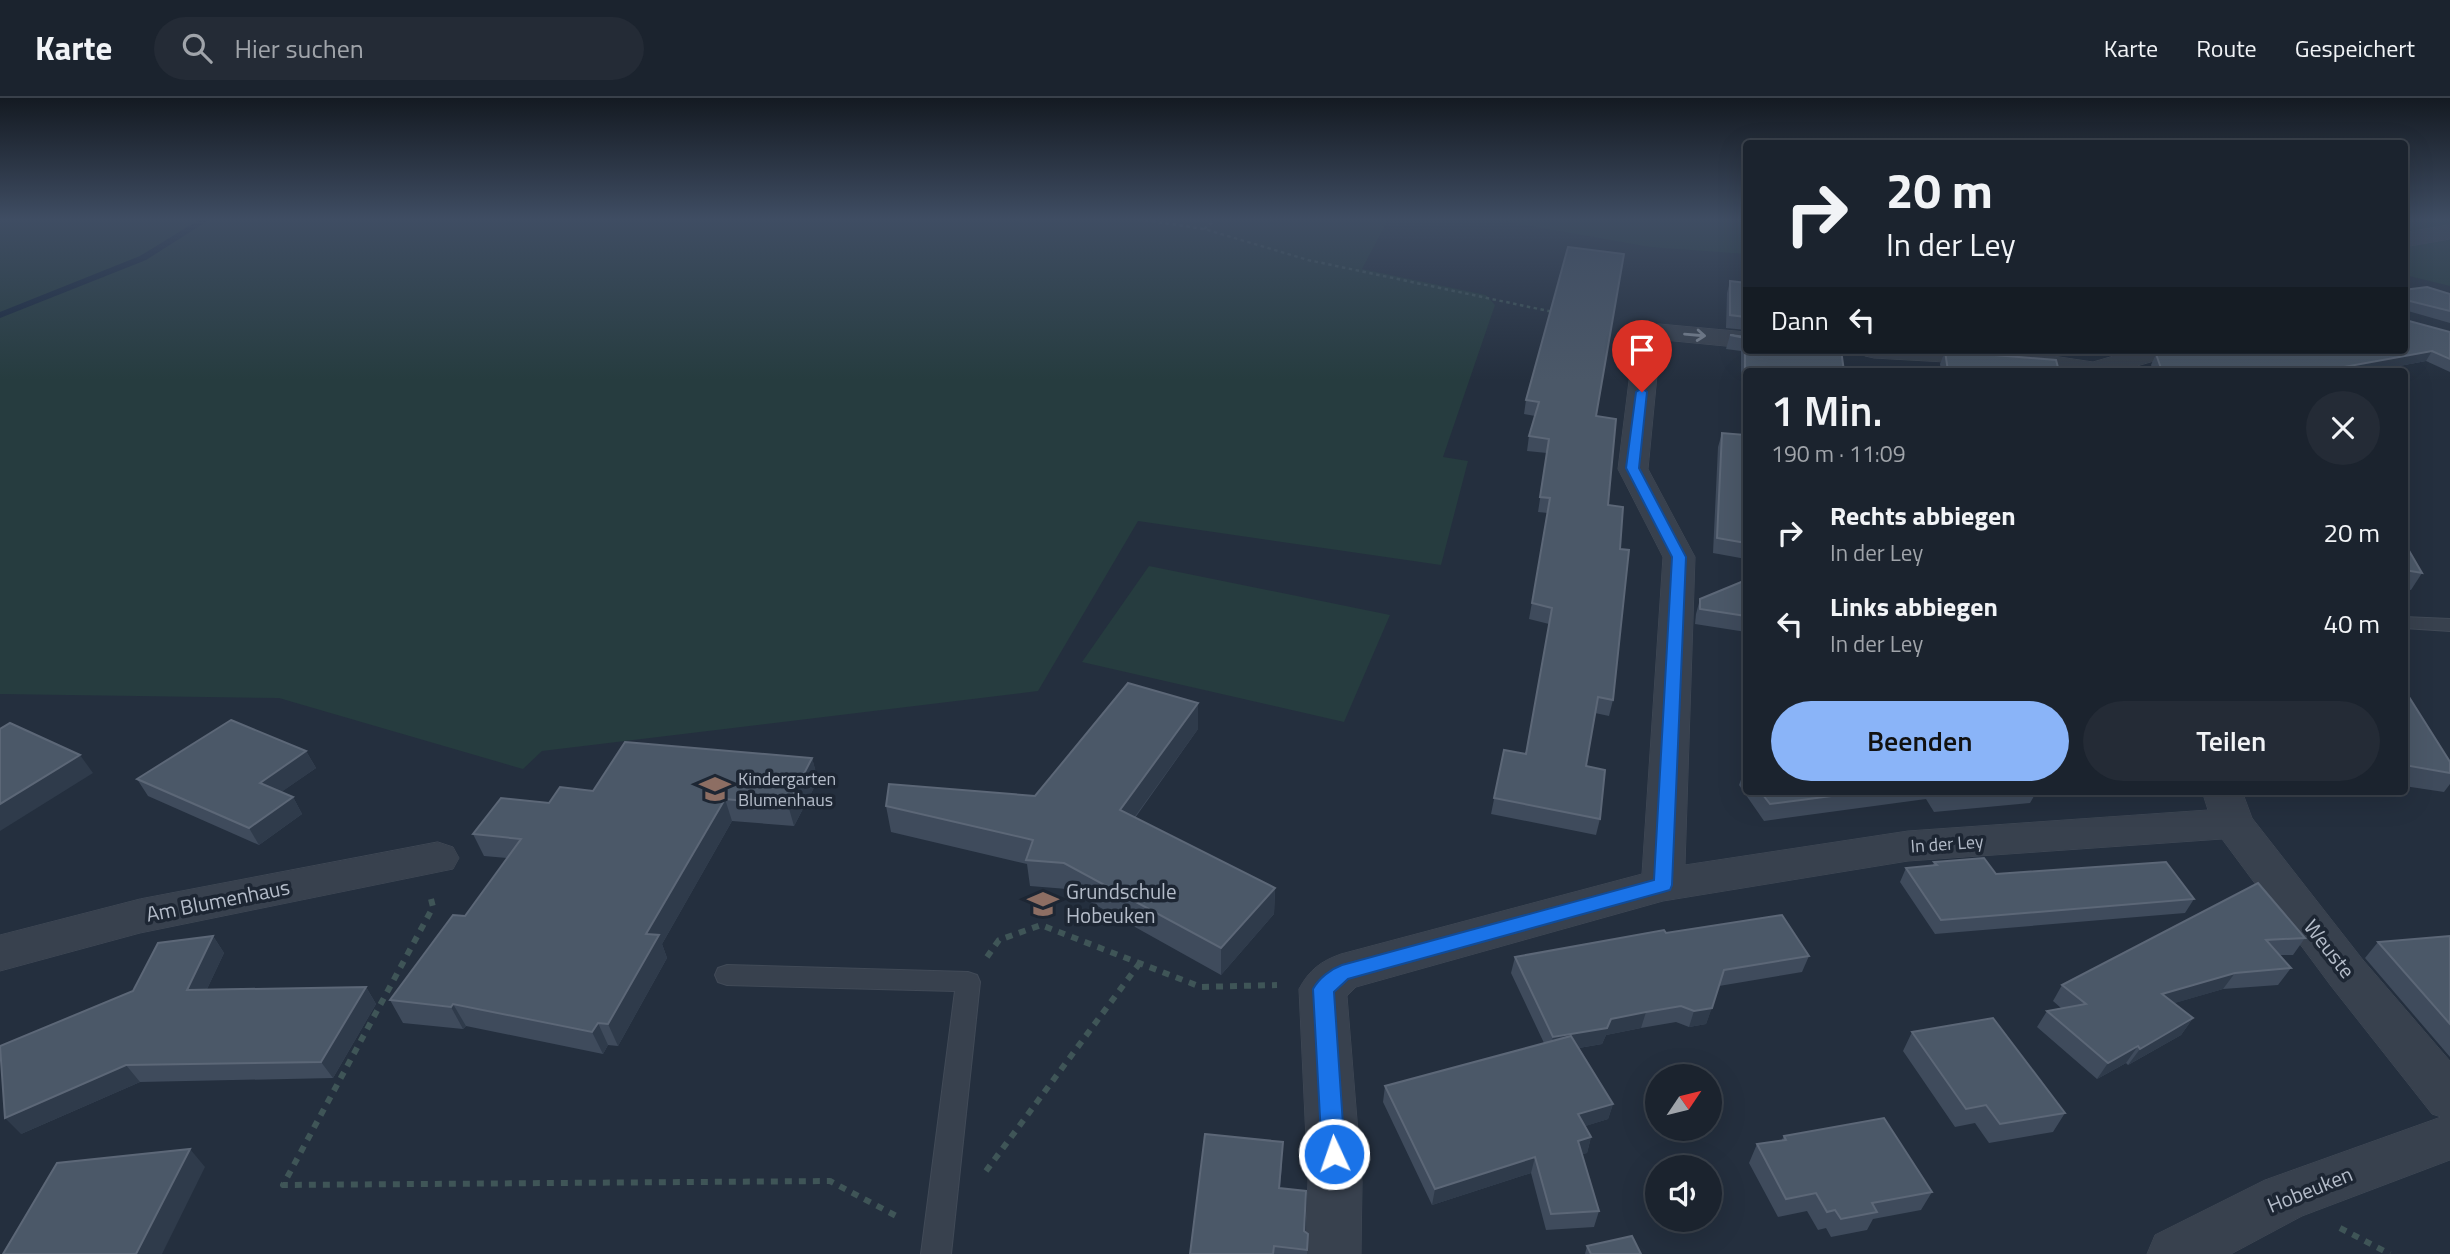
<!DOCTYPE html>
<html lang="de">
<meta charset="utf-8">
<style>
body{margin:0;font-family:"Titillium Web",sans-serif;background:#242b36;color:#f1f3f6;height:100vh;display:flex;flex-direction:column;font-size:26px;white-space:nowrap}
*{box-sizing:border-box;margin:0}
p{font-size:23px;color:#a0a4aa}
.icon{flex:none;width:38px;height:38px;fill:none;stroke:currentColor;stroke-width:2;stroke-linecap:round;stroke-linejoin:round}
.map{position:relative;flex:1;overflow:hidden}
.details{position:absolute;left:1743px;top:270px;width:665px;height:427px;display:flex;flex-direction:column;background:#1b232e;border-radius:7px;box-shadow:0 7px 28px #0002,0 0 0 2px #39404a}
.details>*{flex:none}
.banner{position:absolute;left:1743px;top:42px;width:665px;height:214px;border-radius:7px;box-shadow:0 7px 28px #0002,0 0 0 2px #39404a;background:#1b232e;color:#f1f3f6;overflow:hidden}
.needle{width:46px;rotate:55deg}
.buttons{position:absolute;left:1645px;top:966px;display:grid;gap:14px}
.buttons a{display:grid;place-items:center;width:77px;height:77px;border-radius:50%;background:#1b232e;box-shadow:0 7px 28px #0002,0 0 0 2px #39404a;font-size:35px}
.pin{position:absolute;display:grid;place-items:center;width:60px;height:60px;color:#fff;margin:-72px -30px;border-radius:50% 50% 50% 0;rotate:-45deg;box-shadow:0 0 7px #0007}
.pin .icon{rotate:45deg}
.me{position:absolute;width:77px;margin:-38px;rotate:357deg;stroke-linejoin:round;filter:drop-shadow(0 0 5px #0008)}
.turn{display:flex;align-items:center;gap:24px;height:147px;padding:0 28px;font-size:32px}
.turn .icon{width:91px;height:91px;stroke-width:2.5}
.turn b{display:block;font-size:49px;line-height:60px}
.then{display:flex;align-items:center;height:66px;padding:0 28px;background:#0003;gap:14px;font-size:26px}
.round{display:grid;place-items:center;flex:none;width:74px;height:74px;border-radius:37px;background:#242b36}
.summary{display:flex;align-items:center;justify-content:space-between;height:119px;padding:0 28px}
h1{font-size:42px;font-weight:600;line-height:52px}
.cta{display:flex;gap:14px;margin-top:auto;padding:14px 28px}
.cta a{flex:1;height:80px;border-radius:42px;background:#8ab4f8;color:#111;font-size:28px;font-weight:600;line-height:80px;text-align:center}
.cta a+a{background:#242b36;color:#f1f3f6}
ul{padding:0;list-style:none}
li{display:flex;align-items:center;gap:21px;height:91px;padding:0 28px}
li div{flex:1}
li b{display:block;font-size:26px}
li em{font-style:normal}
header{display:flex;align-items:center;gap:42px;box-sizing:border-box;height:98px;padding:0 35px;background:#1b232e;border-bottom:2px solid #39404a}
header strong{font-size:33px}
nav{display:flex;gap:38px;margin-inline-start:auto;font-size:24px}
.search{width:490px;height:63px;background:#242b36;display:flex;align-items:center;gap:18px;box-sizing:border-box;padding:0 24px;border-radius:38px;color:#a0a4aa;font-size:26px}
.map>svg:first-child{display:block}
.green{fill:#263c3f}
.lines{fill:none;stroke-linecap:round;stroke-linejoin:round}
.stream{fill:#17263c;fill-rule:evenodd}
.service-casing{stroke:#414a57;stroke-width:2}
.minor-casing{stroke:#414a57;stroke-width:1}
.path-far1{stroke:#3f5557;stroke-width:2.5;stroke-dasharray:3.5 3.5;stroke-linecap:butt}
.path{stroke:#3f5557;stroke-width:6;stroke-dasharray:7 7;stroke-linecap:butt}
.service{fill:#38414e;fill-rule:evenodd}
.minor{fill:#38414e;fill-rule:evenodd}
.wall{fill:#3f4b5c}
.shaded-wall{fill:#2f3b4b}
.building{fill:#4b5868;stroke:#5c6777;stroke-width:2}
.oneway{stroke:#7c8592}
.route{fill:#1a73e8;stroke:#114b97;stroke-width:2}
.labels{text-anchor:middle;stroke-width:7;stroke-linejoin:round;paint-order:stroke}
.poi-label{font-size:18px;fill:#b4bcc9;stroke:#1d2633;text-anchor:start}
.street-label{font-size:18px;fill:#b4bcc9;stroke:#1d2633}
.near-poi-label{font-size:21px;fill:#b4bcc9;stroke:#1d2633;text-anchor:start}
.near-street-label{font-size:21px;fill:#b4bcc9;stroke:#1d2633}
</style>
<header>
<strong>Karte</strong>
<div class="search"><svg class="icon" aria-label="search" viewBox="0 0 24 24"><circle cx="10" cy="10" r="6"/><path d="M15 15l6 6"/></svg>Hier suchen</div>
<nav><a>Karte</a><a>Route</a><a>Gespeichert</a></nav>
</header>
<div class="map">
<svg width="2450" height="1156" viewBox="0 0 2450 1156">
<rect width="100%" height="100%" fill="#242f3e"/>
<!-- green -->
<g class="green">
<path d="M0 120H1389L1362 171 1486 197 1495 207 1443 359 1468 363 1441 467 1138 423 1038 593 542 653 523 671 279 600 0 596Z"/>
<path d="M1486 120H1746V156L1650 149Z"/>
<path d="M2405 120H2450V131L2405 139Z"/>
<path d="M2450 138V188L2405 177 2404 146Z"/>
<path d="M1149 468 1390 517 1344 624 1082 564Z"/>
</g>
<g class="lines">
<!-- stream -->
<path class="stream" d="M202 120H212L146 162 0 220V214L140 158Z"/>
<!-- service casing -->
<g class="service-casing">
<g id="service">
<path d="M2404 519 2450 521V533L2404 530Z"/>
<path d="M727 867 968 874 977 877 980 884 951 1156H921L955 893 727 887 718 884 715 877 718 870Z"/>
</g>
</g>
<!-- minor casing -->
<g class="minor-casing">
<g id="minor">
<path d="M2450 127V141L2404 149V135Z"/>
<path d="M1659 226 1746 234V250L1664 242 1660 246 1648 371 1695 459 1685 767 1908 733 2208 712 2202 693H2242L2252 720 2363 862 2450 963V1062L2302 1118 2231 1156H2147L2155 1137 2265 1082 2441 1019 2432 1016 2331 888 2222 741 1908 763 1663 803 1356 889 1347 898 1362 1084 1361 1156H1305L1308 1084 1299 891C1309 872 1321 863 1341 856L1642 776 1663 459 1618 371 1634 243 1650 229Z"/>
<path d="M1861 252H2013L2093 264 2134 252H2175L2171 258 2120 273H2048L2016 268 1874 260 1865 258Z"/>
<path d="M438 744 453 749 459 760 453 771 140 835 0 873V837L140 801Z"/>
</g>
</g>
<!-- path-far1 -->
<g class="path-far1">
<path d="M1131 120 1204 131 1308 162 1553 214"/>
<path d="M1204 131 1218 120"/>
</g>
<!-- path -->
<g class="path">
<path d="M431 801 433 809 283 1087 830 1083 900 1120"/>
<path d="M987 859 999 842 1041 827 1201 889 1277 887"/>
<path d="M986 1073 1139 866"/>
<path d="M2340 1130 2390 1156"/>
</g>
<!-- service -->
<use href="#service" class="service"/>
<!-- minor -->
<use href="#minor" class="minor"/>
</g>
<!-- wall -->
<g class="wall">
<path d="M1568 149 1596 318 1608 407 1620 451 1613 602 1609 618 1595 615 1586 668 1600 721 1596 737 1491 716 1504 652 1526 656 1549 526 1529 521 1548 415 1538 414 1547 355 1527 353 1529 338 1535 318 1524 316 1526 302Z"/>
<path d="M1730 183 1746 185V232L1726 230 1727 195Z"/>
<path d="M2404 192 2450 196V225L2408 213 2409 223 2450 234V274L2426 263 2373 273H2153L2151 267 2156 256Z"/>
<path d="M1730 237 1746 239V461L1713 455 1718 349 1722 335 1741 337V253L1726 251Z"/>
<path d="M2031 252H2046L2045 254Z"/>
<path d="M1945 253 2059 273H1941L1940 266Z"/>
<path d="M2404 444 2422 475 2411 492 2404 491Z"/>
<path d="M1746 482V534L1695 526 1696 516 1700 501Z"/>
<path d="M2404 591 2450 664V686L2444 694 2404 688Z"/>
<path d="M1198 631 1135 720 1275 790 1274 816 1221 877 1067 791 1030 788 1027 766 891 734 886 708 1035 698Z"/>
<path d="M306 653 316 670 281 694 293 699 302 716 259 747 148 698 137 681Z"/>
<path d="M812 660 818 682 794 728 732 723 662 846 667 860 618 948 608 947 603 956 466 928 463 931 403 925 390 902 465 818 507 760 484 758 473 736 549 705 593 693Z"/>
<path d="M1745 671H1746V693H2037L2030 705 1934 714 1926 701 1764 723 1739 687Z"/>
<path d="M1934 764 1996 776 2194 801 2185 815 1935 836 1900 784 1906 770 1933 767Z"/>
<path d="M2258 785 2305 840 2293 857H2279L2291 870 2278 887 2223 891 2174 905 2193 920 2181 937 2128 967 2126 965 2097 981 2037 929 2047 913 2061 910 2053 903 2062 887Z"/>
<path d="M1666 835 1809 858 1802 874 1719 888 1706 926 1689 929 1676 924 1641 930 1606 937 1602 946 1579 950 1613 1006 1608 1021 1585 1028 1591 1039 1587 1055 1582 1056 1599 1113 1594 1129 1546 1132 1531 1075 1432 1107 1383 1004 1385 988 1544 945 1511 875 1515 859Z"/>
<path d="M213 838 224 855 207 891 366 889 376 906 333 980 140 984 21 1036 133 893Z"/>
<path d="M2450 838V959L2365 860 2378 844Z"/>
<path d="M1912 934 2065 1015 2053 1034 1989 1045 1975 1025 1955 1029 1903 953Z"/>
<path d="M1784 1038 1932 1094 1921 1112 1873 1121 1867 1132 1831 1139 1826 1130 1818 1132 1807 1113 1778 1119 1749 1065 1757 1046 1781 1043Z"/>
<path d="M1282 1067 1280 1090 1304 1133 1308 1136 1307 1156H1190Z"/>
<path d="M1587 1148 1641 1156H1585Z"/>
</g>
<!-- shaded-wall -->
<g class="shaded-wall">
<path d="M2432 253 2426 263 2373 273H2322Z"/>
<path d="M1198 605V631L1121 738 1120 712Z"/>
<path d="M306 653 316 670 270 702 260 685Z"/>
<path d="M80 657 93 675 0 733V706Z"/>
<path d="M812 660 818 682 794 728 788 707Z"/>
<path d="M293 699 302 716 259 747 249 730Z"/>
<path d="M725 701 732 723 662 846 667 860 618 948 608 926 646 836Z"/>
<path d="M1275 790 1274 816 1221 877V850Z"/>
<path d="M213 838 224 855 199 908 187 892Z"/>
<path d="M2235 875 2223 891 2151 912 2162 896Z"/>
<path d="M366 889 376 906 333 980 321 964Z"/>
<path d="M453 906 466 928 463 931 451 909Z"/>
<path d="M1712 910 1706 926 1689 929 1694 913Z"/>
<path d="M1646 914 1641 930 1606 937 1602 946 1549 955 1553 939 1611 921Z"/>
<path d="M2193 920 2181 937 2128 967 2140 951Z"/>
<path d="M598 925 608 947 603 956 592 934Z"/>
<path d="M2138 948 2126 965 2097 981 2108 965Z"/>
<path d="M126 967 140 984 21 1036 5 1020Z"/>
<path d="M1613 1006 1608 1021 1573 1032 1578 1016Z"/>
<path d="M1591 1039 1587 1055 1574 1058 1578 1043Z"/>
<path d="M190 1051 205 1069 162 1156H136Z"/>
<path d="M1535 1059 1531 1075 1432 1107 1435 1091Z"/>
</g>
<!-- building -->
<g class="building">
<path d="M1568 149 1624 156 1596 318 1616 321 1608 407 1623 409 1620 451 1629 452 1613 602 1598 599 1586 668 1605 672 1600 721 1494 700 1504 652 1526 656 1552 510 1532 505 1550 400 1540 399 1549 341 1529 338 1539 304 1526 302Z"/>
<path d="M1730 183 1746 185V219L1730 217Z"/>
<path d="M2427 189 2450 196V213L2410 203 2407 205 2409 223 2450 234V261L2432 253 2322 273H2162L2156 256 2171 252H2404V192Z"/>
<path d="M1730 237 1746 239V252H1841L1844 273H1746V445L1717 440 1722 335 1745 337V240Z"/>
<path d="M1945 253 2056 262 2059 273H1948Z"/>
<path d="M2404 444 2422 475 2404 472Z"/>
<path d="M1746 482V518L1700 511V501Z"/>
<path d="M1128 585 1198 605 1120 712 1275 790 1221 850 1064 765 1026 762 1033 742 886 708 889 686 1035 698Z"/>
<path d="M2404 591 2450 664V675L2404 667Z"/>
<path d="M231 622 306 653 260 685 293 699 249 730 137 681Z"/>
<path d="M10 625 80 657 0 706V631Z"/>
<path d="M625 644 812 660 788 707 725 701 646 836 659 837 608 926 598 925 592 934 453 906 451 909 390 902 453 817 465 818 521 741 473 736 501 700 549 705 560 689 593 693Z"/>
<path d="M1760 693H1870L1770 706Z"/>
<path d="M1939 693H1993L1942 697Z"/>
<path d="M1984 760 1996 776 2166 764 2194 801 1941 822 1906 770 1937 767 1934 764Z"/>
<path d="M2258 785 2305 840 2266 842 2291 870 2235 875 2162 896 2193 920 2140 951 2138 948 2108 965 2047 913 2086 906 2062 887Z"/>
<path d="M1782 817 1809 858 1724 872 1712 910 1694 913 1681 908 1646 914 1611 921 1607 930 1553 939 1515 859 1664 832 1666 835Z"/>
<path d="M213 838 187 892 366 889 321 964 126 967 5 1020 0 948 133 893 158 845Z"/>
<path d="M2450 838V926L2378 844Z"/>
<path d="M1993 920 2065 1015 2000 1026 1986 1007 1966 1011 1912 934Z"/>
<path d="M1571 938 1613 1006 1578 1016 1591 1039 1578 1043 1599 1113 1551 1116 1535 1059 1435 1091 1385 988Z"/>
<path d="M1884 1020 1932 1094 1872 1105 1877 1114 1841 1121 1835 1112 1827 1114 1816 1095 1786 1101 1757 1046 1786 1042 1784 1038Z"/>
<path d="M1205 1036 1283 1044 1279 1090 1306 1093 1304 1133 1308 1136 1307 1152 1274 1148 1273 1156H1190Z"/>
<path d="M190 1051 136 1156H3L57 1065Z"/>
<path d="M1632 1138 1641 1156H1591L1587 1148Z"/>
</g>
<!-- one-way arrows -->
<defs><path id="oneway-shaft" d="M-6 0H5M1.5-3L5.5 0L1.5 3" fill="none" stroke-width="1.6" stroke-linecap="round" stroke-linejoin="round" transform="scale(1.75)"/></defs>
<use class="oneway" href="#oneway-shaft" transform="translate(1695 237) rotate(5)"/>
<!-- sky -->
<linearGradient id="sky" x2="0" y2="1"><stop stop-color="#141a22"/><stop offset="0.43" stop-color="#3f4d63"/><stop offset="1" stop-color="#3f4d63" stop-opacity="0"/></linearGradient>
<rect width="2450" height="282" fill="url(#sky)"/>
<!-- route -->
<path class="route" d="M1642 290 1647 294 1639 370 1686 459 1672 787 1670 792 1663 794 1348 881 1334 894 1345 1056 1342 1063 1334 1066 1325 1063 1322 1056 1313 891C1319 880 1331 871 1342 867L1654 782 1672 459 1626 370 1636 294Z"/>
<!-- icons -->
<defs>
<g id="school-bare" transform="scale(2.415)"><path d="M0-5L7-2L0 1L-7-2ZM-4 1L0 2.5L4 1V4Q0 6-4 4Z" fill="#8d6e63" stroke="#1d2633" stroke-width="2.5" paint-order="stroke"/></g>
</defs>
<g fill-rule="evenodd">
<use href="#school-bare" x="715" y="691"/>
<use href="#school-bare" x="1043" y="806"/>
</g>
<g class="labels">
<!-- poi labels -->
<g class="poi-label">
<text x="738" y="687">Kindergarten<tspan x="738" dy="21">Blumenhaus</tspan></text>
</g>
<!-- street labels -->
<g class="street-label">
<text transform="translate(1947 746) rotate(-4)" y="6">In der Ley</text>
</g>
<!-- near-poi labels -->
<g class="near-poi-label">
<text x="1066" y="801">Grundschule<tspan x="1066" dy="24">Hobeuken</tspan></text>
</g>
<!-- near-street labels -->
<g class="near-street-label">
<text transform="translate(218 803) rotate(-11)" y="7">Am Blumenhaus</text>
<text transform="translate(2329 851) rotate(52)" y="7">Weuste</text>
<text transform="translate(2310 1092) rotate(-22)" y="7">Hobeuken</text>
</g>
</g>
</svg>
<div class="buttons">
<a><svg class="needle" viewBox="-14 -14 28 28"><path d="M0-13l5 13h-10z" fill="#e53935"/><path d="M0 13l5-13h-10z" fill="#a0a4aa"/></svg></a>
<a><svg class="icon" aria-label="sound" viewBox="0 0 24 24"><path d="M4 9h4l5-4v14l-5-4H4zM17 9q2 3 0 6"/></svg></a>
</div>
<div class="pin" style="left:1642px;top:294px;background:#d93025"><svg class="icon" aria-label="arrive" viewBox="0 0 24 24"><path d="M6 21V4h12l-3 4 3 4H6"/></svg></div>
<svg class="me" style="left:1334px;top:1056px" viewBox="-20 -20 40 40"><circle r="17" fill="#1a73e8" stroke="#fff" stroke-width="3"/><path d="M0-11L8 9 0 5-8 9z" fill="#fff"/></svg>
<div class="banner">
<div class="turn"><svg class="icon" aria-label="right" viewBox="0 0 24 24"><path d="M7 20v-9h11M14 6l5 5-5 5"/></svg><div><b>20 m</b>In der Ley</div></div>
<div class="then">Dann<svg class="icon" aria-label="left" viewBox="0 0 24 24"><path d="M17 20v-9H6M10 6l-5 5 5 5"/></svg></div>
</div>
<section class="details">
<div class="summary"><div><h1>1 Min.</h1><p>190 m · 11:09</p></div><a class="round"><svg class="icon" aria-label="close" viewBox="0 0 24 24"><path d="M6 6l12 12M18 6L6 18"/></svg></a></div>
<ul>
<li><svg class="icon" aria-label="right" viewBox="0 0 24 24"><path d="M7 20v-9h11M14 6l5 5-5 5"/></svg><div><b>Rechts abbiegen</b><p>In der Ley</p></div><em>20 m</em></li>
<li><svg class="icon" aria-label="left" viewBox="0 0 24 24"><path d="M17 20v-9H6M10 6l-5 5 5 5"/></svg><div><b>Links abbiegen</b><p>In der Ley</p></div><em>40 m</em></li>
</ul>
<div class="cta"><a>Beenden</a><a>Teilen</a></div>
</section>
</div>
